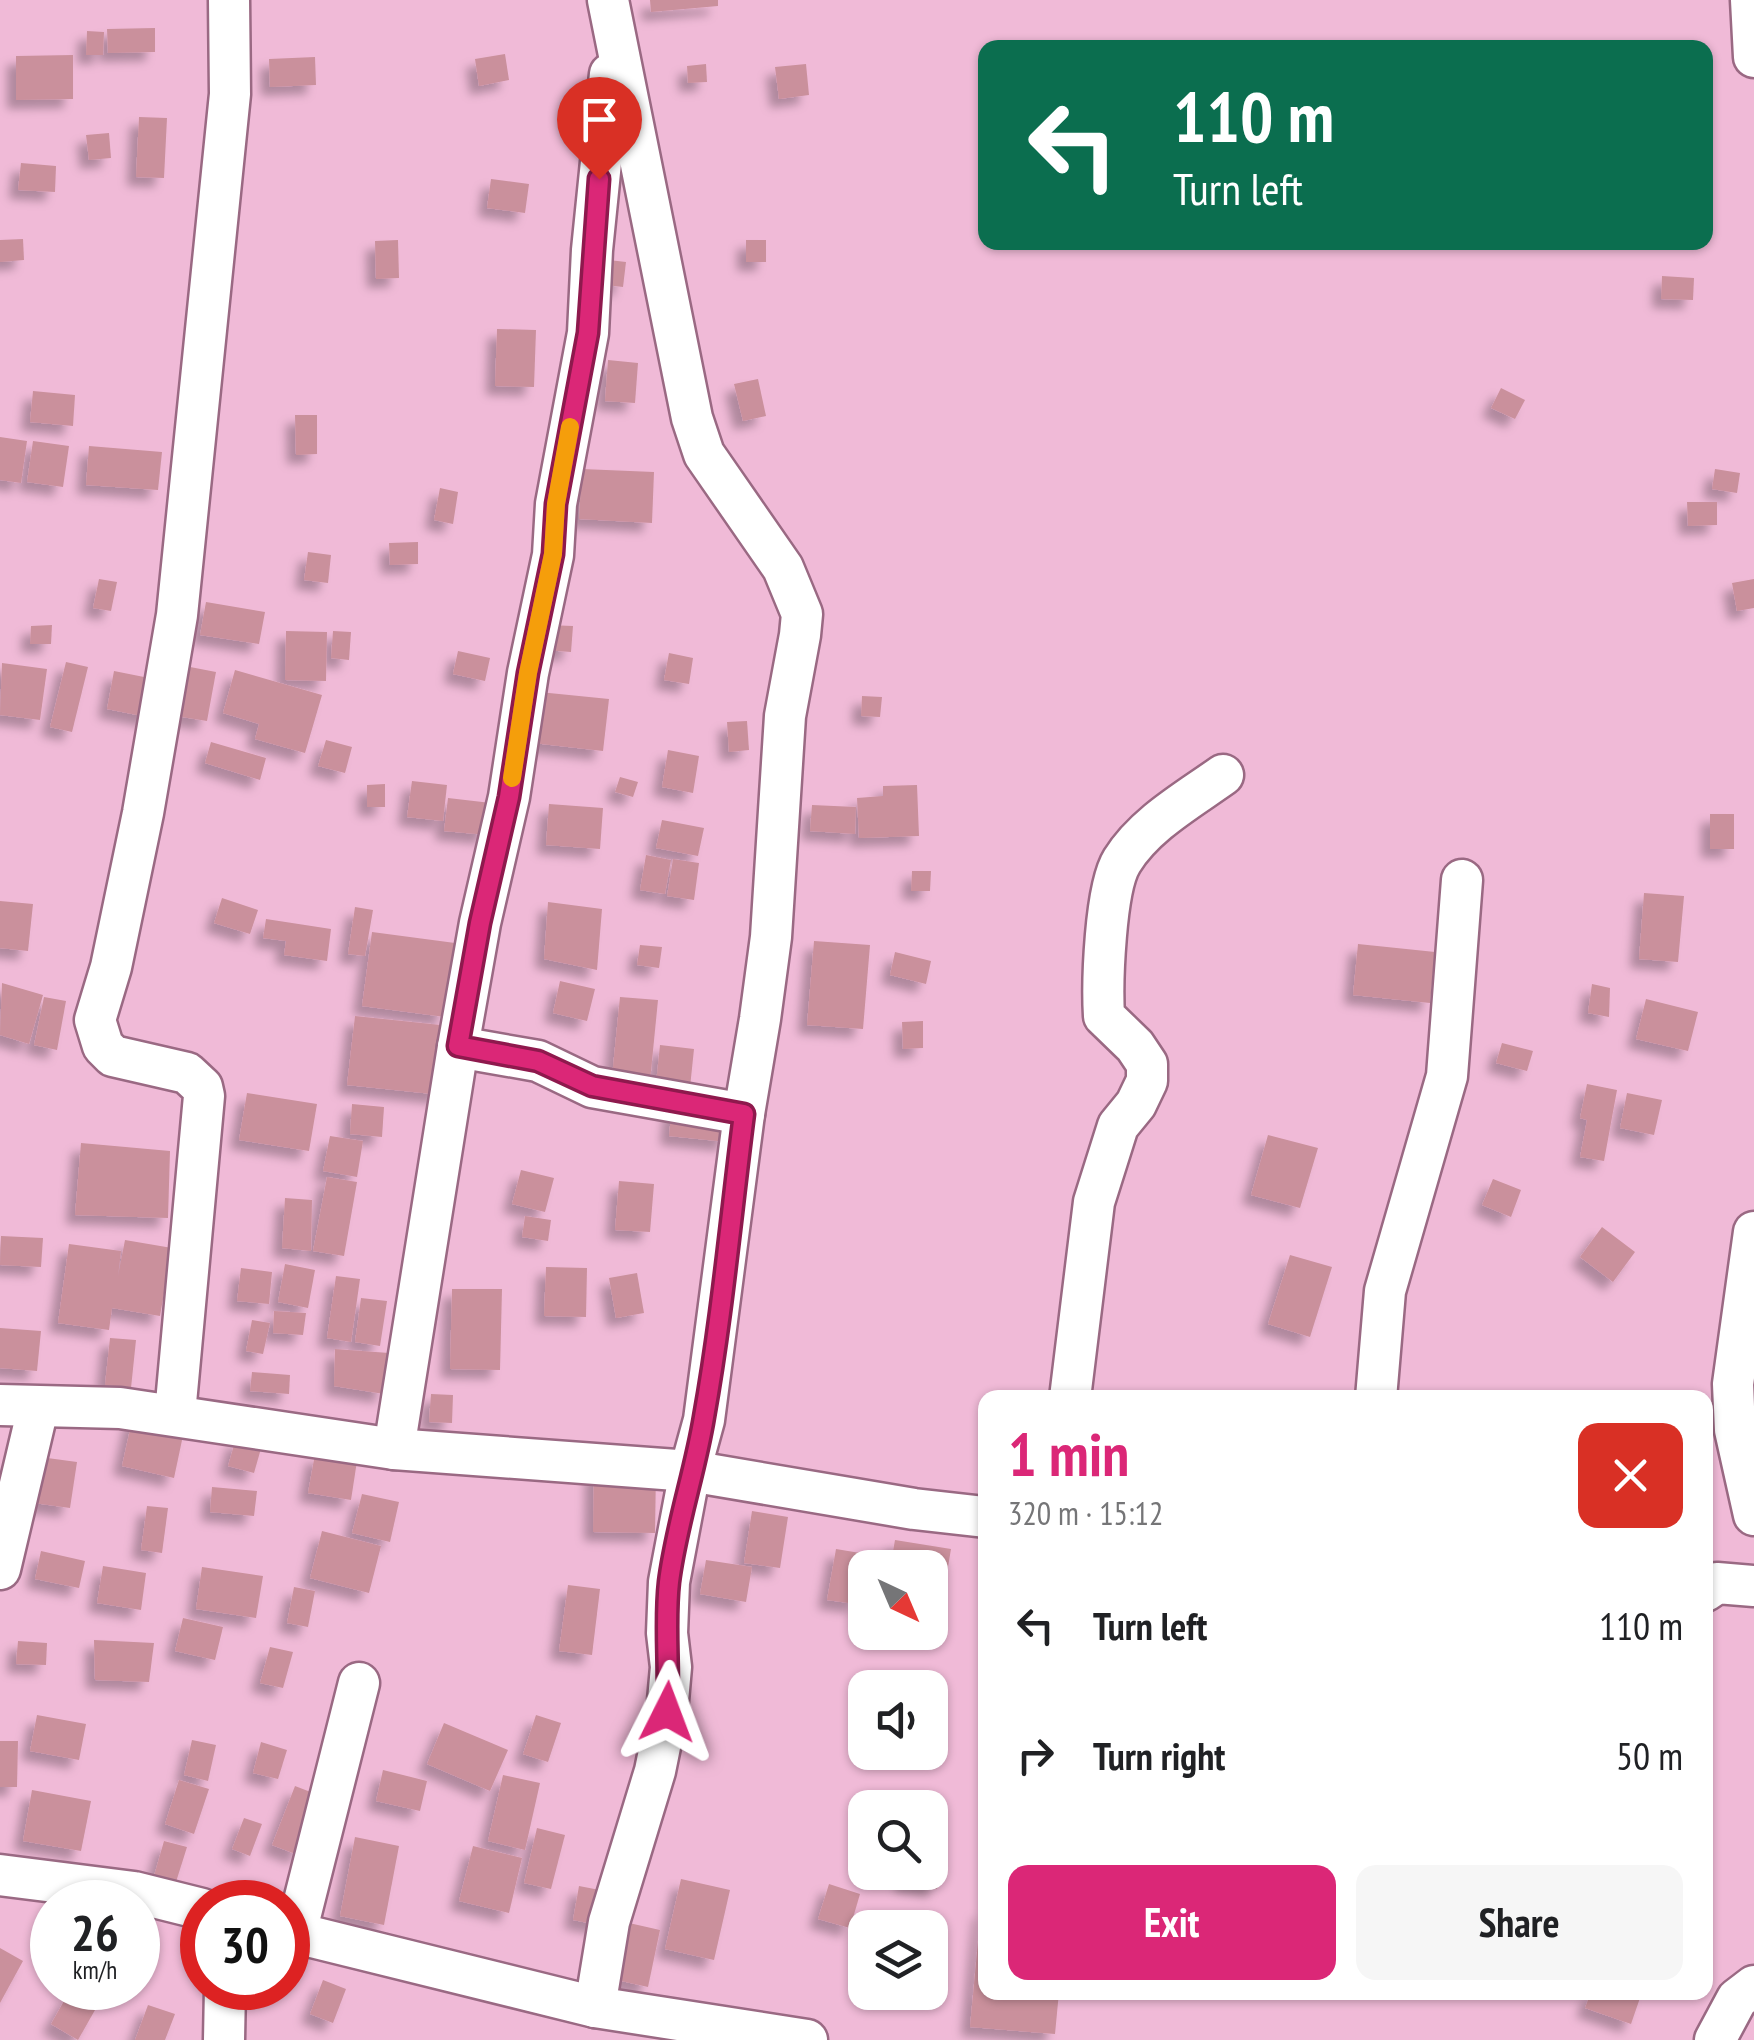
<!DOCTYPE html>
<meta charset="utf-8">
<style>
body{margin:0;font-family:"PT Sans Narrow",sans-serif;background:#f6f6f6;color:#202124;height:100vh;display:flex;flex-direction:column;font-size:38px;white-space:nowrap}
*{box-sizing:border-box;margin:0}
p{font-size:32px;color:#757577}
.icon{flex:none;width:55px;height:55px;fill:none;stroke:currentColor;stroke-width:2;stroke-linecap:round;stroke-linejoin:round}
.map{position:relative;flex:1;overflow:hidden}
.side{position:absolute;left:978px;top:1390px;width:735px;height:610px;display:flex;flex-direction:column;background:#fff;border-radius:20px;box-shadow:0 2px 8px #0004}
.side>*{flex:none}
.hud{position:absolute;left:978px;top:40px;width:735px;height:210px;border-radius:20px;box-shadow:0 2px 8px #0004;background:#0b6e4f;color:#fff;overflow:hidden}
.needle{width:65px;rotate:136deg}
.tools{position:absolute;left:848px;top:1550px;display:grid;gap:20px}
.tools a{display:grid;place-items:center;width:100px;height:100px;border-radius:20px;background:#fff;box-shadow:0 2px 8px #0004;font-size:50px}
.speed{position:absolute;left:30px;top:1880px;display:flex;gap:20px;font-size:50px;font-weight:700;text-align:center}
.speed>*{display:grid;place-content:center;width:130px;height:130px;border-radius:50%;background:#fff;box-shadow:0 2px 8px #0004;line-height:1}
.speed small{font-size:25px;font-weight:400}
.speed .limit{border:15px solid #d22;background:#fff;color:#111}
.pin{position:absolute;display:grid;place-items:center;width:85px;height:85px;color:#fff;margin:-102px -42px;border-radius:50% 50% 50% 0;rotate:-45deg;box-shadow:0 0 10px #0007}
.pin .icon{rotate:45deg}
.me{position:absolute;width:110px;margin:-55px;rotate:3deg;stroke-linejoin:round;filter:drop-shadow(0 0 8px #0008)}
.turn{display:flex;align-items:center;gap:35px;height:210px;padding:0 30px;font-size:45px}
.turn .icon{width:130px;height:130px;stroke-width:2.5}
.turn b{display:block;font-size:70px;line-height:85px}
.round{display:grid;place-items:center;flex:none;width:105px;height:105px;border-radius:20px;background:#f6f6f6}
.overview{display:flex;align-items:center;justify-content:space-between;height:170px;padding:0 30px}
h1{font-size:60px;font-weight:700;line-height:75px;color:#db2777}
.button{display:flex;gap:20px;margin-top:auto;padding:20px 30px}
.button a{flex:1;height:115px;border-radius:20px;background:#db2777;color:#fff;font-size:40px;font-weight:700;line-height:115px;text-align:center}
.button a+a{background:#f6f6f6;color:#202124}
ul{padding:0;list-style:none}
li{display:flex;align-items:center;gap:30px;height:130px;padding:0 30px}
li div{flex:1}
li b{display:block;font-size:38px}
li em{font-style:normal}
.map>svg:first-child{display:block}
.building{fill:#ca909c;filter:url(#shadow)}
.lines{fill:none;stroke-linecap:round;stroke-linejoin:round}
.street-casing{stroke:#9a6983;stroke-width:45}
.street{stroke:#fff;stroke-width:40}
.route-casing{stroke:#8e194d;stroke-width:25}
.route{stroke:#db2777;stroke-width:18}
.slow{stroke:#f59e0b;stroke-width:18}
</style>
<div class="map">
<svg width="1754" height="2040" viewBox="0 0 1754 2040">
<defs>
<filter id="shadow"><feDropShadow dx="-9" dy="9" stdDeviation="5" flood-color="#0004"/></filter>
</defs>
<rect width="100%" height="100%" fill="#f0bad7"/>
<!-- building -->
<g class="building">
<path d="M650 0H718V6L651 12Z"/>
<path d="M155 28V52L108 53 107 29Z"/>
<path d="M87 31 104 32 103 55H86Z"/>
<path d="M505 54 509 80 479 86 475 59Z"/>
<path d="M73 55V99L16 100V56Z"/>
<path d="M315 57 316 85 270 87 269 59Z"/>
<path d="M706 64 707 82 688 83 687 66Z"/>
<path d="M806 64 809 95 779 99 775 67Z"/>
<path d="M139 117 167 118 164 178 136 177Z"/>
<path d="M109 133 111 158 89 160 86 135Z"/>
<path d="M21 163 56 166 55 192 18 190Z"/>
<path d="M491 179 529 184 525 213 487 208Z"/>
<path d="M23 239 24 260 0 262V240Z"/>
<path d="M398 240 399 278 376 279 375 241Z"/>
<rect x="746" y="240" width="20" height="22"/>
<path d="M600 259 626 262 623 287 597 284Z"/>
<path d="M1662 276 1694 278 1693 300 1661 299Z"/>
<path d="M497 329 536 330 534 387 495 386Z"/>
<path d="M608 360 638 363 635 403 605 401Z"/>
<path d="M758 379 766 416 743 421 734 384Z"/>
<path d="M1501 388 1525 400 1515 419 1491 408Z"/>
<path d="M33 391 75 395 73 426 30 422Z"/>
<path d="M295 415H317V454L296 455Z"/>
<path d="M0 437 27 441 21 483 0 480Z"/>
<path d="M33 441 69 446 63 487 27 482Z"/>
<path d="M89 446 162 452 158 490 86 485Z"/>
<path d="M582 469 654 472 652 523 579 519Z"/>
<path d="M1715 469 1740 473 1737 493 1712 489Z"/>
<path d="M440 488 458 492 453 524 434 520Z"/>
<path d="M1687 502H1717V525L1688 526Z"/>
<path d="M418 542V564L390 565 389 543Z"/>
<path d="M308 552 331 555 328 583 304 580Z"/>
<path d="M99 579 117 582 111 611 93 608Z"/>
<path d="M1754 579V608L1737 611 1732 583Z"/>
<path d="M206 602 265 612 259 644 200 635Z"/>
<path d="M52 625 51 644H30L31 626Z"/>
<path d="M547 625 573 626 571 652 545 650Z"/>
<path d="M286 631 327 632 326 681 285 680Z"/>
<path d="M333 631 351 632 349 660 331 658Z"/>
<path d="M458 651 490 658 485 681 453 674Z"/>
<path d="M669 653 693 658 689 684 664 680Z"/>
<path d="M66 662 88 667 72 732 50 727Z"/>
<path d="M2 663 47 669 40 720 0 715Z"/>
<path d="M185 666 216 672 207 721 176 716Z"/>
<path d="M235 670 322 695 305 753 255 739 259 724 223 713Z"/>
<path d="M114 671 159 680 152 718 107 709Z"/>
<path d="M539 692 609 699 603 751 533 743Z"/>
<path d="M862 696 882 697 880 717 861 716Z"/>
<path d="M747 721 749 750 729 752 727 722Z"/>
<path d="M326 740 352 747 345 773 318 766Z"/>
<path d="M211 742 266 758 260 780 205 763Z"/>
<path d="M668 750 699 756 693 793 662 787Z"/>
<path d="M620 777 638 782 633 797 615 792Z"/>
<path d="M412 781 447 785 443 821 407 817Z"/>
<path d="M385 784V807H367V785Z"/>
<path d="M917 785 919 836 859 838 857 798 883 796V786Z"/>
<path d="M448 798 491 803 487 835 444 831Z"/>
<path d="M549 804 603 808 600 849 546 845Z"/>
<path d="M812 805 856 807 855 834 810 831Z"/>
<rect x="1710" y="814" width="24" height="35"/>
<path d="M662 820 704 828 698 856 656 848Z"/>
<path d="M646 855 671 860 665 894 640 890Z"/>
<path d="M673 859 699 863 694 900 667 896Z"/>
<path d="M912 871H931L930 891H911Z"/>
<path d="M1644 893 1684 896 1678 962 1639 959Z"/>
<path d="M222 898 258 910 250 934 214 923Z"/>
<path d="M0 901 33 904 28 951 0 948Z"/>
<path d="M548 902 602 909 597 970 544 959Z"/>
<path d="M355 907 373 910 365 956 348 954Z"/>
<path d="M266 919 331 929 327 961 284 955 286 941 263 938Z"/>
<path d="M372 932 455 943 445 1017 362 1006Z"/>
<path d="M814 941 870 945 863 1029 807 1025Z"/>
<path d="M1358 944 1435 952 1430 1003 1353 995Z"/>
<path d="M640 945 662 947 659 968 637 965Z"/>
<path d="M895 952 931 961 926 984 890 975Z"/>
<path d="M560 981 595 989 587 1021 553 1013Z"/>
<path d="M2 983 43 995 29 1044 0 1035Z"/>
<path d="M1592 984 1610 988 1609 1017 1588 1013Z"/>
<path d="M44 997 66 1001 57 1050 34 1045Z"/>
<path d="M620 997 658 1000 649 1091 611 1087Z"/>
<path d="M1646 999 1698 1012 1688 1051 1636 1039Z"/>
<path d="M355 1016 450 1026 442 1095 347 1085Z"/>
<path d="M923 1021V1048L903 1049 902 1022Z"/>
<path d="M1502 1043 1533 1051 1527 1071 1496 1063Z"/>
<path d="M660 1045 694 1049 689 1097 655 1094Z"/>
<path d="M1587 1084 1617 1090 1604 1161 1580 1157 1587 1120 1580 1118Z"/>
<path d="M247 1093 317 1104 309 1151 239 1140Z"/>
<path d="M1627 1093 1662 1100 1654 1135 1620 1128Z"/>
<path d="M352 1104 384 1107 382 1137 350 1134Z"/>
<path d="M672 1106 730 1113 727 1142 669 1136Z"/>
<path d="M1268 1135 1318 1148 1300 1208 1251 1195Z"/>
<path d="M330 1136 363 1141 357 1177 323 1171Z"/>
<path d="M81 1143 170 1151 168 1218 75 1215Z"/>
<path d="M521 1170 554 1178 545 1212 512 1204Z"/>
<path d="M327 1177 357 1182 344 1256 313 1251Z"/>
<path d="M1493 1179 1521 1190 1511 1217 1482 1205Z"/>
<path d="M619 1181 654 1184 650 1232 615 1230Z"/>
<path d="M285 1198 312 1200 311 1251 282 1248Z"/>
<path d="M525 1216 551 1220 548 1241 522 1237Z"/>
<path d="M1602 1227 1635 1252 1613 1282 1580 1257Z"/>
<path d="M1 1236 43 1238 41 1267 0 1265Z"/>
<path d="M125 1240 172 1248 160 1316 112 1308 109 1330 58 1323 69 1244 121 1251 118 1276Z"/>
<path d="M1290 1255 1332 1267 1310 1337 1268 1324Z"/>
<path d="M285 1264 315 1270 308 1308 278 1302Z"/>
<path d="M546 1267 587 1268 586 1317 544 1316Z"/>
<path d="M241 1268 272 1272 269 1304 237 1301Z"/>
<path d="M637 1273 644 1313 616 1318 609 1278Z"/>
<path d="M336 1276 360 1279 351 1342 327 1338Z"/>
<path d="M452 1289H502L500 1370 450 1369Z"/>
<path d="M361 1298 387 1301 380 1346 355 1342Z"/>
<path d="M274 1311 306 1313 303 1335 273 1333Z"/>
<path d="M252 1320 270 1323 263 1354 246 1351Z"/>
<path d="M0 1328 41 1331 37 1371 0 1368Z"/>
<path d="M110 1338 136 1340 131 1388 105 1385Z"/>
<path d="M335 1349 389 1353 384 1394 334 1386Z"/>
<path d="M252 1372 290 1375 289 1394 250 1391Z"/>
<path d="M431 1394 453 1395 452 1423 429 1422Z"/>
<path d="M133 1416 185 1426 174 1478 122 1466Z"/>
<path d="M236 1438 262 1445 254 1473 228 1466Z"/>
<path d="M315 1454 357 1461 351 1500 308 1493Z"/>
<path d="M40 1457 77 1462 70 1508 34 1503Z"/>
<path d="M594 1469 656 1470 655 1533 593 1532Z"/>
<path d="M212 1487 257 1491 254 1516 210 1512Z"/>
<path d="M362 1494 399 1502 390 1542 352 1533Z"/>
<path d="M147 1506 168 1508 162 1553 141 1550Z"/>
<path d="M752 1511 788 1517 780 1568 744 1563Z"/>
<path d="M322 1531 381 1546 369 1593 310 1578Z"/>
<path d="M895 1540 951 1549 941 1609 930 1607V1568H890Z"/>
<path d="M836 1549 866 1554 856 1604 827 1600Z"/>
<path d="M41 1551 85 1561 79 1588 35 1579Z"/>
<path d="M706 1560 752 1567 746 1602 700 1594Z"/>
<path d="M103 1566 146 1573 141 1610 97 1603Z"/>
<path d="M202 1567 263 1576 256 1618 196 1609Z"/>
<path d="M568 1585 600 1589 592 1655 559 1651Z"/>
<path d="M294 1587 315 1591 308 1627 287 1623Z"/>
<path d="M183 1618 223 1627 215 1660 175 1651Z"/>
<path d="M94 1640 154 1643 149 1682 95 1680Z"/>
<path d="M18 1641 47 1643 46 1665 16 1664Z"/>
<path d="M270 1647 293 1652 283 1688 260 1683Z"/>
<path d="M37 1715 86 1724 79 1760 30 1751Z"/>
<path d="M536 1715 561 1723 548 1762 523 1754Z"/>
<path d="M444 1723 508 1750 490 1791 427 1764Z"/>
<path d="M192 1740 216 1745 208 1781 184 1775Z"/>
<path d="M0 1741H18L17 1787H0Z"/>
<path d="M261 1742 287 1750 278 1779 253 1773Z"/>
<path d="M383 1770 427 1781 420 1811 376 1801Z"/>
<path d="M503 1775 540 1783 525 1850 488 1841Z"/>
<path d="M179 1780 209 1789 194 1834 165 1824Z"/>
<path d="M295 1786 321 1796 298 1855 272 1845Z"/>
<path d="M32 1790 91 1801 81 1851 23 1841Z"/>
<path d="M244 1818 262 1824 250 1856 232 1849Z"/>
<path d="M537 1828 565 1835 551 1889 524 1883Z"/>
<path d="M355 1837 399 1846 384 1925 340 1916Z"/>
<path d="M164 1841 187 1847 176 1882 154 1876Z"/>
<path d="M473 1846 522 1858 509 1913 459 1901Z"/>
<path d="M930 1848 944 1851 937 1889 903 1883 905 1872H930Z"/>
<path d="M681 1879 730 1890 714 1960 665 1949Z"/>
<path d="M829 1884 860 1894 850 1928 818 1919Z"/>
<path d="M579 1886 610 1892 604 1926 573 1920Z"/>
<path d="M981 1909H985V1992H1059L1055 2034 970 2027Z"/>
<path d="M629 1923 660 1930 648 1987 617 1980Z"/>
<path d="M0 1948 23 1961 0 2003Z"/>
<path d="M323 1980 346 1989 333 2023 310 2014Z"/>
<path d="M1591 1992H1642L1631 2024 1585 2008Z"/>
<path d="M68 1994 95 2010 78 2040 51 2024Z"/>
<path d="M148 2005 175 2014 165 2040H135Z"/>
</g>
<g class="lines">
<!-- street casing -->
<g class="street-casing">
<g id="street">
<path d="M1751 0 1754 57"/>
<path d="M610 74 592 250 588 333 556 504 553 555 528 673 509 797 480 923 458 1047 538 1061 592 1087 744 1114"/>
<path d="M1754 1232 1733 1384 1735 1430 1754 1515"/>
<path d="M1070 1398 1094 1202 1118 1126 1136 1104 1147 1081V1064L1135 1046 1104 1016C1102 983 1105 888 1122 861 1145 824 1188 800 1223 775"/>
<path d="M1376 1398 1385 1291 1447 1076 1462 880"/>
<path d="M0 1405 120 1408 394 1449 690 1471 914 1509 985 1517"/>
<path d="M175 1414 204 1096 202 1087 187 1073 113 1056 103 1046 95 1020 111 967 143 813 177 615 230 94 229 0"/>
<path d="M394 1449 458 1047"/>
<path d="M0 1569 38 1408"/>
<path d="M1705 1591 1717 1583 1754 1586"/>
<path d="M0 1875 134 1892 202 1909"/>
<path d="M288 1931 595 2007 807 2040"/>
<path d="M288 1937 296 1933 359 1683"/>
<path d="M595 2007 609 1922 655 1771 667 1712 671 1667 667 1633 669 1582 690 1471 704 1420 744 1114 760 1019 771 937 785 716 800 635 802 614 783 568 704 454 692 418 608 0"/>
<path d="M224 2040 225 1988"/>
<path d="M1715 2040 1737 1999 1754 1986"/>
</g>
</g>
<!-- street -->
<use href="#street" class="street"/>
</g>
<g class="lines">
<!-- route casing -->
<g class="route-casing">
<path id="route" d="M599 179 588 333 556 504 553 554 528 673 509 797 480 923 458 1046 538 1061 592 1086 744 1114C731 1215 722 1317 704 1417 695 1472 676 1526 669 1582 664 1625 670 1668 667 1712"/>
</g>
<!-- route -->
<use href="#route" class="route"/>
<!-- slow -->
<path class="slow" d="M512 778 528 673 553 554 556 504 570 427"/>
</g>
</svg>
<div class="tools">
<a><svg class="needle" viewBox="-14 -14 28 28"><path d="M0-13l5 13h-10z" fill="#e53935"/><path d="M0 13l5-13h-10z" fill="#757577"/></svg></a>
<a><svg class="icon" aria-label="sound" viewBox="0 0 24 24"><path d="M4 9h4l5-4v14l-5-4H4zM17 9q2 3 0 6"/></svg></a>
<a><svg class="icon" aria-label="search" viewBox="0 0 24 24"><circle cx="10" cy="10" r="6"/><path d="M15 15l6 6"/></svg></a>
<a><svg class="icon" aria-label="layers" viewBox="0 0 24 24"><path d="M12 4l9 5-9 5-9-5zM3 14l9 5 9-5"/></svg></a>
</div>
<div class="speed"><div>26<small>km/h</small></div><div class="limit">30</div></div>
<div class="pin" style="left:599px;top:179px;background:#d93025"><svg class="icon" aria-label="arrive" viewBox="0 0 24 24"><path d="M6 21V4h12l-3 4 3 4H6"/></svg></div>
<svg class="me" style="left:667px;top:1712px" viewBox="-20 -20 40 40"><path d="M0-17L14 15 0 8-14 15z" fill="#db2777" stroke="#fff" stroke-width="4"/></svg>
<div class="hud">
<div class="turn"><svg class="icon" aria-label="left" viewBox="0 0 24 24"><path d="M17 20v-9H6M10 6l-5 5 5 5"/></svg><div><b>110 m</b>Turn left</div></div>
</div>
<section class="side">
<div class="overview"><div><h1>1 min</h1><p>320 m · 15:12</p></div><a class="round" style="background:#d93025;color:#fff"><svg class="icon" aria-label="close" viewBox="0 0 24 24"><path d="M6 6l12 12M18 6L6 18"/></svg></a></div>
<ul>
<li><svg class="icon" aria-label="left" viewBox="0 0 24 24"><path d="M17 20v-9H6M10 6l-5 5 5 5"/></svg><div><b>Turn left</b></div><em>110 m</em></li>
<li><svg class="icon" aria-label="right" viewBox="0 0 24 24"><path d="M7 20v-9h11M14 6l5 5-5 5"/></svg><div><b>Turn right</b></div><em>50 m</em></li>
</ul>
<div class="button"><a>Exit</a><a>Share</a></div>
</section>
</div>
